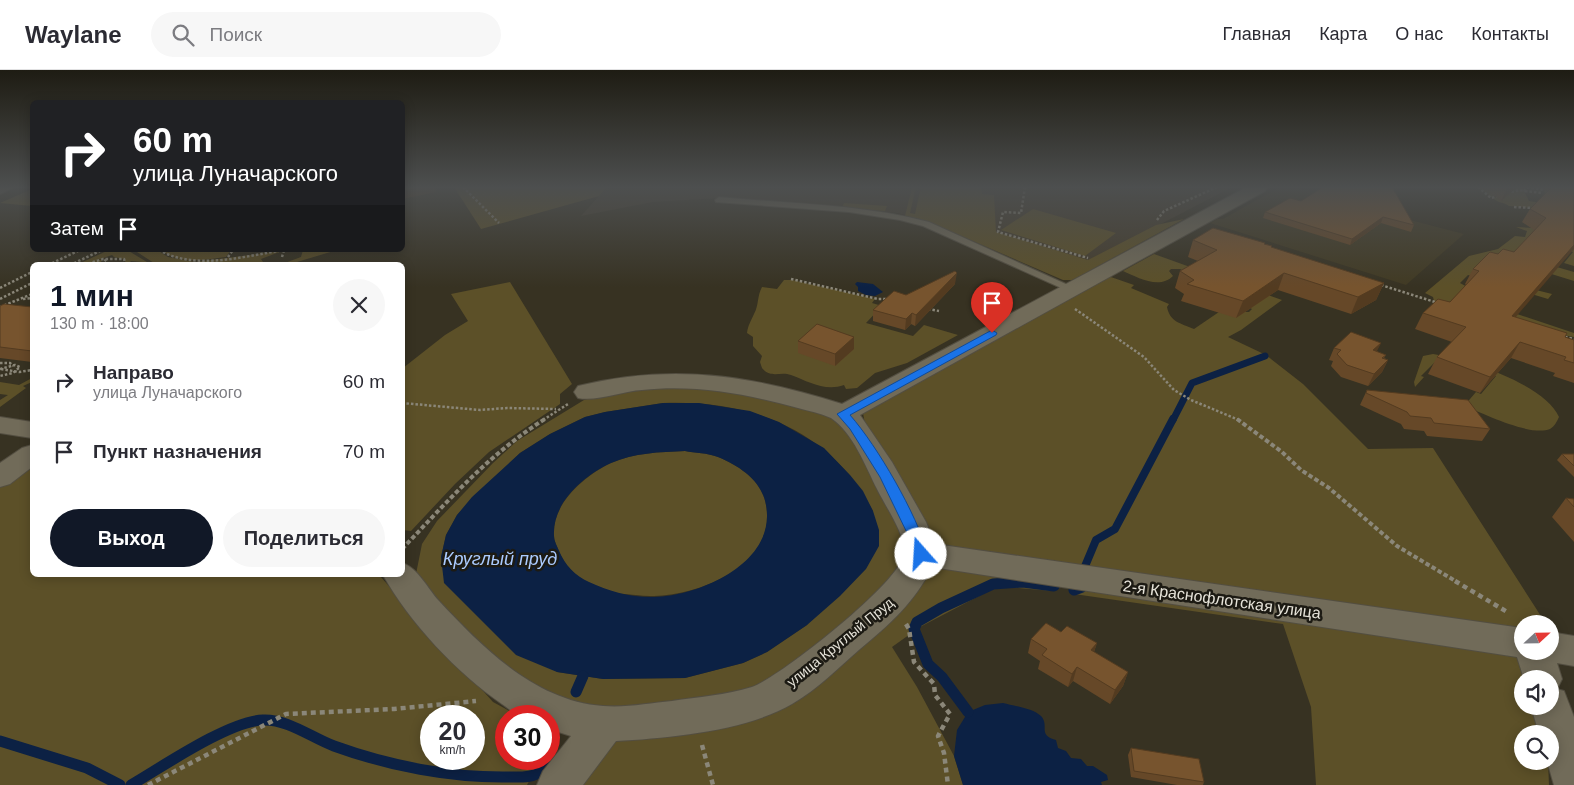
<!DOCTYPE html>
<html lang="ru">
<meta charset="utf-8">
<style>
body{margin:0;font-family:Helvetica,sans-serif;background:#f7f7f7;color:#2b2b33;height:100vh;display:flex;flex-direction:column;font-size:19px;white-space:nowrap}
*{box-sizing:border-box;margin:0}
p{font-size:16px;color:#7c7c81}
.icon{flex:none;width:28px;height:28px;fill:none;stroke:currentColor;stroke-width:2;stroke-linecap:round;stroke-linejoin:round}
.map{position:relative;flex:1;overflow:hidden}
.side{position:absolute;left:30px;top:192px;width:375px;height:315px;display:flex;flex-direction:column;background:#fff;border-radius:8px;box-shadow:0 2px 12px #0003}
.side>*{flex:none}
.banner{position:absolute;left:30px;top:30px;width:375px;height:152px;border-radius:8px;box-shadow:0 2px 12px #0003;background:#202124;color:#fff;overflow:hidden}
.needle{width:32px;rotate:68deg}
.fabs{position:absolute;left:1514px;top:545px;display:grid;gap:10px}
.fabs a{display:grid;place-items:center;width:45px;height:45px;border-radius:50%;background:#fff;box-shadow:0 2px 12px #0003;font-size:25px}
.speed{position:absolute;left:420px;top:635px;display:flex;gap:10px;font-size:25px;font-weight:700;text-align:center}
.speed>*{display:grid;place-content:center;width:65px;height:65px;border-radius:50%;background:#fff;box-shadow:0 2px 12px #0003;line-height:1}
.speed small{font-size:12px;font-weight:400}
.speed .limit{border:8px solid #d22;background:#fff;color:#111}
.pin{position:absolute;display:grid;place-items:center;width:42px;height:42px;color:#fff;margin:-51px -21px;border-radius:50% 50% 50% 0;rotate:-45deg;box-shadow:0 0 5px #0007}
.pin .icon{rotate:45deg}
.me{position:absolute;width:55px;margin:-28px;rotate:341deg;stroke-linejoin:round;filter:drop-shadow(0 0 4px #0008)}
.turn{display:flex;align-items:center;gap:18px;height:105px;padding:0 20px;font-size:22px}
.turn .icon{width:65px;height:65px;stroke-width:2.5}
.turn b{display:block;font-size:35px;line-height:42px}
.then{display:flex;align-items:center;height:48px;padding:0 20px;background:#0003;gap:10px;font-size:19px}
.round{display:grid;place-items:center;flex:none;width:52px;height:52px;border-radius:26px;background:#f7f7f7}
.overview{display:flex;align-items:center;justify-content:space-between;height:85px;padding:0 20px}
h1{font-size:30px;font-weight:700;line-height:38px;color:#111827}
.primary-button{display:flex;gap:10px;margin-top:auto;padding:10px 20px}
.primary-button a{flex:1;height:58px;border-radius:30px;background:#111827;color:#fff;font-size:20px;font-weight:700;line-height:58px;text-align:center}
.primary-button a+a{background:#f7f7f7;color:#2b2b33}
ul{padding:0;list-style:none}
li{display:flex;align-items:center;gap:15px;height:70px;padding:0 20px}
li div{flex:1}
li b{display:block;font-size:19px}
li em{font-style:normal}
header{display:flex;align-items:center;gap:30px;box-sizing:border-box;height:70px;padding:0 25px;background:#fff;border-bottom:1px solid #e1e1e2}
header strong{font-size:24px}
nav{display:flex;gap:28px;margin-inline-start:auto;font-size:18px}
.search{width:350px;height:45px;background:#f7f7f7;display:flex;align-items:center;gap:12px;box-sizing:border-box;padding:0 18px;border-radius:28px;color:#7c7c81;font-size:19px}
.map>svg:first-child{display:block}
.built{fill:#413a23}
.education{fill:#443c2c}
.green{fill:#5c5028;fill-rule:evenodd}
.water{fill:#0c2144;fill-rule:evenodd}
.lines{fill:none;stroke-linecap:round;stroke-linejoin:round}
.stream-far2{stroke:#0c2144;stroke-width:7}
.stream-far1{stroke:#0c2144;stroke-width:8}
.stream{stroke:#0c2144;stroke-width:11}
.lane-casing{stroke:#534e41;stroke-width:2}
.street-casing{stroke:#534e41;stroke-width:2}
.path-far2{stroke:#8b8779;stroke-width:2.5;stroke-dasharray:2.5 2;stroke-linecap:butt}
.path-far1{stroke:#8b8779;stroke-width:4;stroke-dasharray:4.5 2.5;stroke-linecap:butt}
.path{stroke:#8b8779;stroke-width:4.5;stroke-dasharray:5 4;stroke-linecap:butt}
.lane{fill:#716b59;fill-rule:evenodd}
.street{fill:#716b59;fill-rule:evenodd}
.wall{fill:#664828}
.shaded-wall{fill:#533b20}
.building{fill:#77542e;stroke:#533b20}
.route{fill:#1a73e8;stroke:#114b97}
.labels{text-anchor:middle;stroke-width:5;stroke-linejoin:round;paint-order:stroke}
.street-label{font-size:14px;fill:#e6e3d9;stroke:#1c1a13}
.near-street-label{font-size:16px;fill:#e6e3d9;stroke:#1c1a13}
.near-water-label{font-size:18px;font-style:italic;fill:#abcbff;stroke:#1c1a13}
</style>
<header>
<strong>Waylane</strong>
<div class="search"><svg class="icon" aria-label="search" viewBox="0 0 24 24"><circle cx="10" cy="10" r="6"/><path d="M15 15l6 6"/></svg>Поиск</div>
<nav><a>Главная</a><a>Карта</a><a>О нас</a><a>Контакты</a></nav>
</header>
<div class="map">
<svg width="1574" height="715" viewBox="0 0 1574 715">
<rect width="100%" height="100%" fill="#373222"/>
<!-- built -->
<path class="built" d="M1280 117H1294L1369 137 1368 139 1464 164 1406 215 1210 153 1217 149H1223Z"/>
<!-- education -->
<path class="education" d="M607 117H1232L1086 193 897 143 720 128 653 132 581 146Z"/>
<!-- green -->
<g class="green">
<path d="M454 117H607L599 126 481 159Z"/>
<path d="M912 117H916L910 143 915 144 921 117H981L982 124 994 125 996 162 1088 190 1156 155 1184 149 1080 206 1072 210H1063L929 152 905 146Z"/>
<path d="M1479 117H1522L1529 131 1549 134 1544 121 1559 123 1574 141 1509 136C1504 132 1497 133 1493 128L1521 120 1491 127Z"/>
<path d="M32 119V136L0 133Z"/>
<path d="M844 133 887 136 885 141 842 138Z"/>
<path d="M1033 139 1116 163 1085 186 1001 160Z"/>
<path d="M1516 157 1535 158 1574 173V196L1564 193 1573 182 1564 179 1543 193 1574 202V211L1509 191 1536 220 1552 224 1548 229 1468 205 1460 213 1517 244 1574 263V267L1512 256 1434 231 1433 227 1425 223 1469 186 1498 179 1515 166 1525 167 1527 161Z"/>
<path d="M109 180H127L152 195H136L142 192 131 191 129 193 131 194 127 195 124 189 114 187 112 185 89 193 103 189 99 195H76Z"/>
<path d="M134 180H157L168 187 195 192 282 181 261 189 263 192 277 195H157Z"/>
<path d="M161 180H231L226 187C204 190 179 195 161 180Z"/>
<path d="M303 180H337L287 195H279L301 187Z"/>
<path d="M1154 184 1282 230 1241 260 1228 267 1266 285 1303 314 1368 379 1433 378 1546 554H1522V562L1384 544 949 478 932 469 865 354 863 343 871 336 1108 206 1134 215 1131 218 1169 234 1167 237C1170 252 1180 253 1194 259L1219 242H1249L1252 239 1180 199H1171L1169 201 1173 206C1159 220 1137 207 1123 201Z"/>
<path d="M784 210H792L875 229 872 233 882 236 866 253 913 266 924 255 958 265 907 293 875 303 857 318 846 319 844 315C825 322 807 311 791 305 780 301 771 309 762 298L760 292 762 286 753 276V267L747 263C748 255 751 251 754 244 759 235 757 226 762 217L777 219Z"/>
<path d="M510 212 572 314 560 324V334L489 382 455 414 411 461 403 460V298L445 265 468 251 451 224Z"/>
<path d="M1433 284C1466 289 1545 314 1559 347 1557 351 1555 356 1550 359 1530 367 1483 343 1464 336L1476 322 1481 324 1496 306 1481 301 1437 290 1421 306 1424 307 1415 317 1414 312 1423 286Z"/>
<path d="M32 308V312L23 316 26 318 0 337V330L8 325 0 324V312L19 315Z"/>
<path d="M640 315 737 320 830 346 842 353 889 433 907 482 902 500 788 606 699 635 579 638 499 598 419 517 416 504 422 474 437 451 493 393 517 371 584 330 605 323ZM663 333C751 330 830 359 873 441L807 555 767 582 743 593 685 608 603 609 557 602 441 487 446 465 457 445 520 383 550 364 585 347 605 342Z"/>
<path d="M685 381C695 383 708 383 718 387 740 396 762 411 766 435 778 500 686 532 636 525 626 524 615 524 606 520 598 516 587 513 579 507 570 500 563 491 559 481 557 476 554 471 554 467 551 434 584 406 611 393 634 383 659 382 685 381Z"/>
<path d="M32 391V505H379L493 632 519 646H506V689H540L527 715H0V414ZM431 646H474V689H431Z"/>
<path d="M940 497 1053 510 1052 521 998 516 920 557 892 577 917 617 954 686 963 715H563L610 667 719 651 922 512Z"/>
<path d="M1073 513 1474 570 1526 589 1533 609H1522V636H1539L1546 664H1522V691H1548L1549 715H1316L1311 637 1283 554 1074 524Z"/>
</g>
<!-- water -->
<g class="water">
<path d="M857 212 873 214 883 222 875 226 866 225 858 221V217L855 214Z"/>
<path d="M663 333H699L750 341 779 352 824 378 850 405 863 421 873 441 879 460V476L866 499 840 526 807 555 767 582 743 593 685 608 603 609 557 602 516 585 444 513 441 487 446 465 457 445 472 427 520 383 550 364 585 347 605 342ZM685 381C695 383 708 383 718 387 740 396 762 411 766 435 777 493 698 527 651 527 629 527 609 521 589 512 575 506 565 495 559 481 557 476 554 471 554 466 552 433 583 406 611 393 634 383 659 382 685 381Z"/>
<path d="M1003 633C1014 636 1033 638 1041 646 1050 656 1037 665 1056 670L1058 678 1066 681 1071 688 1081 689 1087 696H1093L1107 705 1108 710 1101 712 1102 715H963L954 686 957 660 968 642 985 635Z"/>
</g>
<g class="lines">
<!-- stream-far2 -->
<path class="stream-far2" d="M1173 350 1192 313 1265 286"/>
<!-- stream-far1 -->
<g class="stream-far1">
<path d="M1083 501 1096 470 1115 459 1173 349"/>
<path d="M1021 512H1024"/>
</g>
<!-- stream -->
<g class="stream">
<path d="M1074 520 1082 517"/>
<path d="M576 622 583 606"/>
<path d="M968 642 942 607 928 594 914 559 917 552 941 538 993 514 1023 512 1054 516"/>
<path d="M0 671 87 698 120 715"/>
<path d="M549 679 554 666"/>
<path d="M131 715C162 697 229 651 263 650 288 649 312 668 334 676 389 696 451 708 509 707 519 707 530 708 539 703L545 689"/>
</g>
<!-- lane casing -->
<g class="lane-casing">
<g id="lane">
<path d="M4 117H15L0 124V118Z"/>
<path d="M719 127C790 134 860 134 929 152L1077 219 1076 221H1068L923 156 900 150 849 142 716 132 715 130Z"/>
</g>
</g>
<!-- street casing -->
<g class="street-casing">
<g id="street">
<path d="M1247 117H1268L1265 121 860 345 892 392 926 452 935 474 1522 558V581H1550V562L1574 566V596L1557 593 1562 609 1557 619 1564 621 1574 647V715H1554L1547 691H1550V664H1539L1531 636H1550V609H1524L1517 587 932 497C915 532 889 555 860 579 838 598 818 619 792 634 746 661 669 668 616 671L583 715H537L543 701 571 666 549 659V646C540 646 530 648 522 646 515 645 508 638 502 634 458 604 409 552 383 505H402V493C418 498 428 519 439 531 483 578 535 631 603 636 626 638 650 633 672 631 698 627 726 625 752 617 780 607 898 514 904 485 908 468 884 434 877 419 865 395 853 363 831 348 820 343 809 341 798 338 747 324 695 314 642 320 623 321 596 332 578 328L574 322 578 316C672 293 750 305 842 334Z"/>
<path d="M0 347 32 352V368L0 363Z"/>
<path d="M32 375V397L10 414 0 417V393L22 378Z"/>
</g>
</g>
<!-- path-far2 -->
<g class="path-far2">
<path d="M463 117 499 153"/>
<path d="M1025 117 1021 143 1003 142 998 162 1088 188"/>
<path d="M1478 117 1491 128 1499 126"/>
<path d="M1525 121 1543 123"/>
<path d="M1507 123 1519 120 1525 121 1523 117 1547 120 1546 117"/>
<path d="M1514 137 1533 138"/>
<path d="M1157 150 1164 141 1217 117"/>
<path d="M159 180C195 201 245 186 284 180"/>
<path d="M228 187 233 180"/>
<path d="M282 187 284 180"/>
<path d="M48 195 80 180"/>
<path d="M70 195 102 180"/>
<path d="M84 195 103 189H124L126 195"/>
<path d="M102 195 107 188"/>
<path d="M791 209 878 229H888"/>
<path d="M1381 215 1438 233"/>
<path d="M0 218 32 202"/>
<path d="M0 229 32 213"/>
<path d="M23 229 32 228"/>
<path d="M0 237 32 224"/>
<path d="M928 239 939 241"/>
<path d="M1075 239 1144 287 1174 320 1191 330 1239 350"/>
<path d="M1565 267 1574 269"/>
<path d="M0 293H10L13 296"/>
<path d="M0 299 15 295 20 297 13 303 0 306"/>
<path d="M1 299 19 302 32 300"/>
<path d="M402 333 480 340 507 338 556 339"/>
<path d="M543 350 568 334"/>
</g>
<!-- path-far1 -->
<g class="path-far1">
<path d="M1237 349 1282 382 1301 400 1329 418 1397 476 1457 512"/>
<path d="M402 479C447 432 490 383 545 349"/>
</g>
<!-- path -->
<g class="path">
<path d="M1455 511 1509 543"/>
<path d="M906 554 909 559 914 592 934 614 935 625 950 644 938 666 944 683 948 715"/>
<path d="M702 675 713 715"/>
<path d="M148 715 286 644 394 639 476 631"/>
</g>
<!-- lane -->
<use href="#lane" class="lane"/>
<!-- street -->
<use href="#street" class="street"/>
</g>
<!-- wall -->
<g class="wall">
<path d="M1323 117 1414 155 1411 162 1381 153 1350 175 1263 148 1265 142 1301 131Z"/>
<path d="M1483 117H1517L1501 131Z"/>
<path d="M1541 117H1574L1516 247 1574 270V313L1553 306 1555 303 1511 288 1480 323 1428 304 1437 287 1452 272 1415 259 1423 243 1450 232 1466 215 1465 214 1473 199 1498 184 1514 182 1534 160 1522 152 1530 139 1546 122Z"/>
<path d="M1193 170 1265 174 1272 176V178L1384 213 1376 230 1351 244 1278 220 1236 248 1181 231 1184 224 1175 218 1180 201 1198 191 1188 187Z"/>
<path d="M955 214 915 256 911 254 905 260 873 251V240L906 225Z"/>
<path d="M0 236 32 237V292L0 288Z"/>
<path d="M798 271 854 279 835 296 798 283Z"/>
<path d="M1381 273 1376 281 1386 285 1384 288 1388 290 1382 302 1368 316 1341 307 1331 296 1333 291 1329 290 1334 278Z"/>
<path d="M1367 320 1490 359 1482 371 1427 366 1424 361 1404 359 1401 354 1360 335Z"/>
<path d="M1562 384H1574V407L1557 390Z"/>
<path d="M1566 428 1574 429V472L1552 447Z"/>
<path d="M1061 562 1097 573 1094 582 1128 602 1123 616 1110 634 1073 611 1068 617 1038 599 1040 591 1028 583 1031 569Z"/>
<path d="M1131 678 1204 712 1203 715H1177L1131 707 1128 685Z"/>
</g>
<!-- shaded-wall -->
<g class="shaded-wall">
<path d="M423 117H435L436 122 402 129V121Z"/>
<path d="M1508 117H1517L1501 131Z"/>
<path d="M1383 147 1381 153 1350 175 1352 169Z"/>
<path d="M1574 175V179L1503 262 1512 246Z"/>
<path d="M957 203 955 214 915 256 916 245Z"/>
<path d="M1284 203 1278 220 1236 248 1243 231Z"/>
<path d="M1384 213 1376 230 1351 244 1358 227Z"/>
<path d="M912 243 911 254 905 260 906 249Z"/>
<path d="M854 267V279L835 296V284Z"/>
<path d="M1520 272 1511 288 1480 323 1490 307Z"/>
<path d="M1381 273 1375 285 1373 280Z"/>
<path d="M1388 290 1382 302 1368 316 1374 304Z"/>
<path d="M1097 573 1092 587 1091 580Z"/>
<path d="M1077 597 1073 611 1068 617 1072 604Z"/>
<path d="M1128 602 1123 616 1110 634 1115 620Z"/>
</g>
<!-- building -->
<g class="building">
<path d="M402 117H423L402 121Z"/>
<path d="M1323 117H1392L1414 155 1383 147 1352 169 1265 142 1290 128 1301 131Z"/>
<path d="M1552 117H1574V175L1512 246 1567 263 1565 267 1574 270V293L1564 290 1566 287 1520 272 1490 307 1437 287 1466 257 1423 243 1438 229 1450 232 1479 201 1473 199 1490 182 1498 184 1503 179 1514 182 1546 148 1530 139Z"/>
<path d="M1213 158 1265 173 1264 174 1272 176 1271 177 1384 213 1358 227 1284 203 1243 231 1187 214 1194 210 1180 201 1217 180 1193 170Z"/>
<path d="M955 201 957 203 916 245 912 243 906 249 873 240 894 221 906 225Z"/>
<path d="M4 234 32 237V281L0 277V236Z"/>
<path d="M817 254 854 267 835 284 798 271Z"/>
<path d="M1351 262 1381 273 1373 280 1386 285 1382 288 1388 290 1374 304 1347 295 1337 284 1341 280 1334 278Z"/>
<path d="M1367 320 1468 330 1490 359 1434 353 1431 348 1410 346 1407 342 1366 323Z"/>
<path d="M1562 384H1574V396Z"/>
<path d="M1566 428 1574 429V437Z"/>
<path d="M1046 553 1061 562 1067 556 1097 573 1091 580 1128 602 1115 620 1077 597 1072 604 1042 585 1047 579 1031 569Z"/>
<path d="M1131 678 1199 689 1204 712 1134 701Z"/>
</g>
<!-- sky -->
<linearGradient id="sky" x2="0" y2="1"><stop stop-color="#1e1c13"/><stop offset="0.54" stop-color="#4d4f4f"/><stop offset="1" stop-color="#4d4f4f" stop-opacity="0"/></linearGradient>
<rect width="1574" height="217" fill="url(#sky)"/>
<!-- route -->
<path class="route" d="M992 260 997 263 996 265 850 345C878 377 916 443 928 484L926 488H917L910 469 880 407 850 359 837 344Z"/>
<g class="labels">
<!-- street labels -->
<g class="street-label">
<text transform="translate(840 572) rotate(-39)" y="5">улица Круглый Пруд</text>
</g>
<!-- near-street labels -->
<g class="near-street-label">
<text transform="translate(1222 529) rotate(8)" y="6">2-я Краснофлотская улица</text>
</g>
<!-- near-water labels -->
<g class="near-water-label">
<text x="500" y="495">Круглый пруд</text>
</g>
</g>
</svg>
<div class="fabs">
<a><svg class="needle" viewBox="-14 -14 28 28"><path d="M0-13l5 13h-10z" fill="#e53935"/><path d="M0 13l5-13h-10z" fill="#7c7c81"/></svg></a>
<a><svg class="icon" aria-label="sound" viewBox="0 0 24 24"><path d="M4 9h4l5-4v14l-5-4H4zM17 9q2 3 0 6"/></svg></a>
<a><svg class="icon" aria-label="search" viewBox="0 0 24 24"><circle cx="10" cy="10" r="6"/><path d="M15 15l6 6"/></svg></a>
</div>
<div class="speed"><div>20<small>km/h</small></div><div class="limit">30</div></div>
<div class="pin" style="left:992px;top:263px;background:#d93025"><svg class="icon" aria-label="arrive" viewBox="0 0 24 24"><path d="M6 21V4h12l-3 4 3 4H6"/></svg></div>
<svg class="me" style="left:921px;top:484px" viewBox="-20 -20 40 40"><circle r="19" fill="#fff"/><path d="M0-13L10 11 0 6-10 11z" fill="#1a73e8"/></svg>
<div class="banner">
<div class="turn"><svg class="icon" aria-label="right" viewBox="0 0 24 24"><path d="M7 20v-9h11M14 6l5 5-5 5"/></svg><div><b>60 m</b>улица Луначарского</div></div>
<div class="then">Затем<svg class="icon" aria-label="arrive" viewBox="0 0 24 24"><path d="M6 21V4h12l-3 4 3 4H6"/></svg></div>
</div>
<section class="side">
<div class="overview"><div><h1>1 мин</h1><p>130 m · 18:00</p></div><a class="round"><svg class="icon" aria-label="close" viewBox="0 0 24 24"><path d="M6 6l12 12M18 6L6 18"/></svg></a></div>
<ul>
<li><svg class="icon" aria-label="right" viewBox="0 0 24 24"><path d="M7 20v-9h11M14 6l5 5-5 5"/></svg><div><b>Направо</b><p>улица Луначарского</p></div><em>60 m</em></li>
<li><svg class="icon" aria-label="arrive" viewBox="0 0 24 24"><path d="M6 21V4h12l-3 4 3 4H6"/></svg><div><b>Пункт назначения</b></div><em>70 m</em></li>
</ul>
<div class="primary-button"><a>Выход</a><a>Поделиться</a></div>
</section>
</div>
